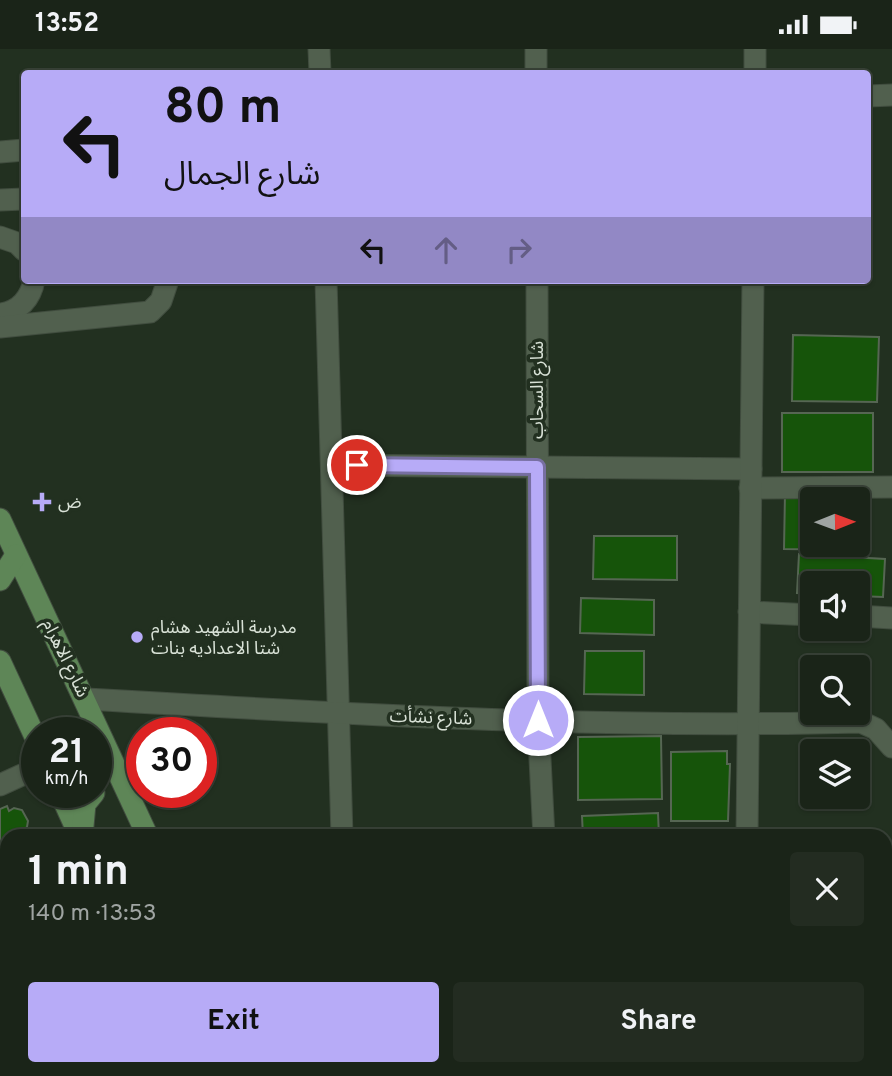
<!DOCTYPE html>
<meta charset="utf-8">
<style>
body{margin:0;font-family:Overpass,"Noto Sans Arabic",sans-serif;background:#232c21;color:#f1f3f6;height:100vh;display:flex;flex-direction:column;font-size:26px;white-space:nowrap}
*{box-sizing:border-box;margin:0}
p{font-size:23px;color:#9fa4a2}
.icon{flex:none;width:38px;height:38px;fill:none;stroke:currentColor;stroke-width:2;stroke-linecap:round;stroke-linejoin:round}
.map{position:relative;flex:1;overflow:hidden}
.side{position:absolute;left:0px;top:780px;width:892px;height:247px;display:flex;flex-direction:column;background:#1a2418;border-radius:21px 21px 0 0;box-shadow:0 2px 5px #0004,0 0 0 2px #384137}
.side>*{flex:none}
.top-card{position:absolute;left:21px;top:21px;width:850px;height:214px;border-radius:7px;box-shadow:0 2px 5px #0004,0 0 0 2px #384137;background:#b7abf7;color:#111;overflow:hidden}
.needle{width:46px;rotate:89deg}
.tools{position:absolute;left:800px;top:438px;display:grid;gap:14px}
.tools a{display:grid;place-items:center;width:70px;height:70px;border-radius:7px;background:#1a2418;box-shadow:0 2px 5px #0004,0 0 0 2px #384137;font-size:35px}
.speed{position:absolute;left:21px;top:668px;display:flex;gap:14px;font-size:35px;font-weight:700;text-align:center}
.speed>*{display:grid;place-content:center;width:91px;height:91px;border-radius:50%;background:#1a2418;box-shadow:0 2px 5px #0004,0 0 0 2px #384137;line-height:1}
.speed small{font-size:18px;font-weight:400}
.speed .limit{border:10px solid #d22;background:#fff;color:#111}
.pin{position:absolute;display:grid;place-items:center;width:60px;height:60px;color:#fff;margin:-30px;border:4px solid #fff;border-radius:50%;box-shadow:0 2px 7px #0007}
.me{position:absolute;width:77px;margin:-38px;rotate:0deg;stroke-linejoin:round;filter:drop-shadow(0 0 5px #0008)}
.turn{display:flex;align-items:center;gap:24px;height:147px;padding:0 28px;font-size:32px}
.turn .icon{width:91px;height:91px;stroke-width:2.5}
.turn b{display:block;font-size:49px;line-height:60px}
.lanes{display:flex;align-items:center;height:66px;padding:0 28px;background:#0003;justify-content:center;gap:35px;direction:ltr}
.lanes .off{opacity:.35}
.round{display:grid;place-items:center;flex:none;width:74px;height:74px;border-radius:7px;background:#232c21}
.headline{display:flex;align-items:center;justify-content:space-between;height:119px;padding:0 28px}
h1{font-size:42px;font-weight:700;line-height:52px}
.cta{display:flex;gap:14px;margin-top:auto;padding:14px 28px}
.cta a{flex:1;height:80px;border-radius:7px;background:#b7abf7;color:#111;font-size:28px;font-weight:700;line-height:80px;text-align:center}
.cta a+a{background:#232c21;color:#f1f3f6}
.status{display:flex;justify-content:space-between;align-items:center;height:49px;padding:0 35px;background:#1a2418;direction:ltr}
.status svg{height:19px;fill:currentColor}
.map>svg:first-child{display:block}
.building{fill:#16540a;stroke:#566653;stroke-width:2}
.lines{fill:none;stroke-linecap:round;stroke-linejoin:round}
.minor-casing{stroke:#414d3f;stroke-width:23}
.major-casing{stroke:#414d3f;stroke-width:23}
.minor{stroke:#51604e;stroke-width:21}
.major{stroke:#5e8657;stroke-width:21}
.route-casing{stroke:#776fa1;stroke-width:18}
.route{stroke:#b7abf7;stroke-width:12}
.poi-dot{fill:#b7abf7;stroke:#223020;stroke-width:2.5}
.labels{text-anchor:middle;stroke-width:7;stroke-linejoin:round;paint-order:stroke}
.street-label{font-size:18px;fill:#d9e2d7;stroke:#223020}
.poi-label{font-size:18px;fill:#d9e2d7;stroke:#223020;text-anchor:start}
</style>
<div class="status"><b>13:52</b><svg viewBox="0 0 49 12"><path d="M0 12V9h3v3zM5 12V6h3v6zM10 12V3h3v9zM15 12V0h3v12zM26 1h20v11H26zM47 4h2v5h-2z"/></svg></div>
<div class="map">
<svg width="892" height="1027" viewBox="0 0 892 1027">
<rect width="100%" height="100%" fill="#223020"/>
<!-- building -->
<g class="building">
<path d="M793 286 879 288 877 353 792 352Z"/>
<rect x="782" y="364" width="91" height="59"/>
<path d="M785 444 858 445V478V450H812V495H857V501L784 500Z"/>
<path d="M594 487H677V531L593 530Z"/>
<path d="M799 505 885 510 883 548 858 547V534H812V545L797 544Z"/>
<path d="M581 549 654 551V586L580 584Z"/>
<path d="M585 602H644V646L584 645Z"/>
<path d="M661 687 662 750 578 751V688Z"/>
<path d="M727 702V715H730L728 772H671V703Z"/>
<path d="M7 757 9 762 14 759 22 761 28 772 27 778 19 783 21 788H7V802L0 806V760Z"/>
<path d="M658 764 659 788H583L582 767Z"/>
<path d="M664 781 692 782V788H664Z"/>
<path d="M7 816V872L5 873 0 863V820Z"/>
<rect x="886" y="843" width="6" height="40"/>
<path d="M0 953 7 968V978L0 981Z"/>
<path d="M7 1012V1020H46L50 1027H0V1015Z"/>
<path d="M53 1020H137L140 1027H56Z"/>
</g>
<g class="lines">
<!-- minor casing -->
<g class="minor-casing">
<g id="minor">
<path d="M319 0 320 24"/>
<path d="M536 0V24"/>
<path d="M755 24V0"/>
<path d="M868 47 892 46"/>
<path d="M0 103 24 101"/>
<path d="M0 151 24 150"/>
<path d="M0 188 17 194 24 201"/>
<path d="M326 231 342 788"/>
<path d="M537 231 538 671 544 788"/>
<path d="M0 265C19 263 31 249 34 231"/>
<path d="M0 278 150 263 161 252 168 231"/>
<path d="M332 416 751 420"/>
<path d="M750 439 892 438"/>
<path d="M749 563 812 566"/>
<path d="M858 567 892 569"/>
<path d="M86 650C344 665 603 680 861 673L876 680 892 698"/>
<path d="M0 736 37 719"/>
<path d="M747 788 753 231"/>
<path d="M886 972 892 973"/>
<path d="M0 1000 7 997"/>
<path d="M557 1020 558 1027"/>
</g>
</g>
<!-- major casing -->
<g class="major-casing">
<g id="major">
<path d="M0 470 148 788"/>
<path d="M0 531 16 506"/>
<path d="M0 612 37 692"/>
<path d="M60 744 80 788"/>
<path d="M82 788 85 755 94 744"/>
<path d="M188 1020 191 1027"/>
<path d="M255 1020 258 1027"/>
</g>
</g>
<!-- minor -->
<use href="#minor" class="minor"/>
<!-- major -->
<use href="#major" class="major"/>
</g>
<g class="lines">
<!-- route casing -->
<g class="route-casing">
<path id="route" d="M357 416 537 418 538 671"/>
</g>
<!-- route -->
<use href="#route" class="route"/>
</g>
<!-- markers -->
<g class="poi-dot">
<path d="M38.5 442.5h7v7h7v7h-7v7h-7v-7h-7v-7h7z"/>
<circle cx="137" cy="588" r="7"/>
</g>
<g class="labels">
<!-- street labels -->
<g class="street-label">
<text transform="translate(537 341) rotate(-90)" y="6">شارع السحاب</text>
<text transform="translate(66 609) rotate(64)" y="6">شارع الاهرام</text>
<text transform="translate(431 668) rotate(2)" y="6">شارع نشأت</text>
</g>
<!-- poi labels -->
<g class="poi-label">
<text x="58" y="459">ض</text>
<text x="151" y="584">مدرسة الشهيد هشام<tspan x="151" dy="21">شتا الاعداديه بنات</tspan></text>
</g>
</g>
</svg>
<div class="tools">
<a><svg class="needle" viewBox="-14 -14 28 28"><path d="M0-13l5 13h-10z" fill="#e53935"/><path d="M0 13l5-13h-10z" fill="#9fa4a2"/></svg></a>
<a><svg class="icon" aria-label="sound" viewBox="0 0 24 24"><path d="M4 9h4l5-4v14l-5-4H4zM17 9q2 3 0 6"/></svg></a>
<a><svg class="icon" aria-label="search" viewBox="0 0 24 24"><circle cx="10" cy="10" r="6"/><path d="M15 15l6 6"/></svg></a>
<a><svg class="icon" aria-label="layers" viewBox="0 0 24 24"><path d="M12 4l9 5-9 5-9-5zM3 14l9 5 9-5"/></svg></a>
</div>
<div class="speed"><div>21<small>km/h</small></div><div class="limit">30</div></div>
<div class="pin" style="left:357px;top:416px;background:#d93025"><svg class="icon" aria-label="arrive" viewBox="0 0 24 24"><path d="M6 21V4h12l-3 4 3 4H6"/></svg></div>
<svg class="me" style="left:538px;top:671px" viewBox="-20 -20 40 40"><circle r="17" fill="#b7abf7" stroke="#fff" stroke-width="3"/><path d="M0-11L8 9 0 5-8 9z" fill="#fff"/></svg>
<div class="top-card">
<div class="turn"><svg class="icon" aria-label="left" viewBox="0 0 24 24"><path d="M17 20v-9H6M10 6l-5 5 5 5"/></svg><div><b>80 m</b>شارع الجمال</div></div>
<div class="lanes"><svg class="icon" aria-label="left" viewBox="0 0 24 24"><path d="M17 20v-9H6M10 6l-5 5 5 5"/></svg><svg class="icon off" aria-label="ahead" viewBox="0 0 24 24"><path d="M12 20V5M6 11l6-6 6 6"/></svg><svg class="icon off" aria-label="right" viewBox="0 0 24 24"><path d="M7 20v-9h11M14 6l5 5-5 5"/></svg></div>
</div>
<section class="side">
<div class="headline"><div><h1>1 min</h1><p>140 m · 13:53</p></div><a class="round"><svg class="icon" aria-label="close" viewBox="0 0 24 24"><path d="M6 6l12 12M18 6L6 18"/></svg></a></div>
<div class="cta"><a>Exit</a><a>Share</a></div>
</section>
</div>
